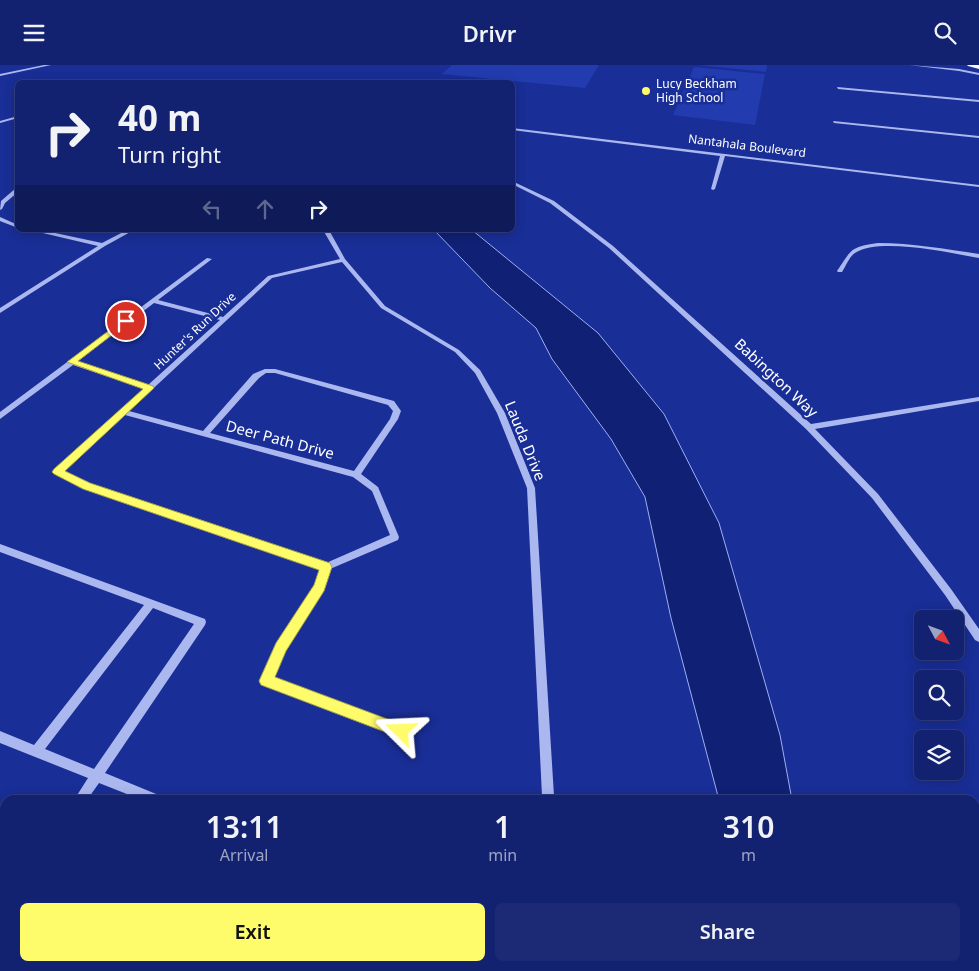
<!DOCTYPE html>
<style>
body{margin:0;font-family:"Noto Sans",sans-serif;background:#1c2a75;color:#f1f3f6;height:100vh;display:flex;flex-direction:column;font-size:19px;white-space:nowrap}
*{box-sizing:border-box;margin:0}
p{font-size:16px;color:#9da4c3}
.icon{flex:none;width:28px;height:28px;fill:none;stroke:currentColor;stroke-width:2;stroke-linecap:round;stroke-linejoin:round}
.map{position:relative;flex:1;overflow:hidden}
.drawer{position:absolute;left:0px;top:730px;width:980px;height:176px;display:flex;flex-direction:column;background:#132270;border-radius:15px 15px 0 0;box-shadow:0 2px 12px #0003,0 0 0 1px #323f83}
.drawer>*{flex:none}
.top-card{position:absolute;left:15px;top:15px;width:500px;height:152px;border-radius:8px;box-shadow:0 2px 12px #0003,0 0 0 1px #323f83;background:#132270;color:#f1f3f6;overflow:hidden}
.needle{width:32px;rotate:131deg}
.fabs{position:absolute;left:914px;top:545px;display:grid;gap:10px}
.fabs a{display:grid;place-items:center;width:50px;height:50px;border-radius:8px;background:#132270;box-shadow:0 2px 12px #0003,0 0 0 1px #323f83;font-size:25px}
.pin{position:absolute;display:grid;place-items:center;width:42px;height:42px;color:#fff;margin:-21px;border:2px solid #fff;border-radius:50%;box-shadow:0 1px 5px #0007}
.me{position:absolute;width:55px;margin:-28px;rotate:291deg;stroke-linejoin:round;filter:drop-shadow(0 0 4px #0008)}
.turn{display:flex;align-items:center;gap:18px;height:105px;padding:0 20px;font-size:22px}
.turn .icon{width:65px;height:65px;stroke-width:2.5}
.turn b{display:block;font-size:35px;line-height:42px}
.lanes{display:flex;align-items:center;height:48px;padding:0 20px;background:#0003;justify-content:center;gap:25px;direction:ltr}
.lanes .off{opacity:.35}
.eta{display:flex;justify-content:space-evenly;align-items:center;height:85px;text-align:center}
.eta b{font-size:30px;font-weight:600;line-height:35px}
.primary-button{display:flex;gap:10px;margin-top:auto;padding:10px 20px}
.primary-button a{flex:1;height:58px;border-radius:8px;background:#fffc6b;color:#111;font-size:20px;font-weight:600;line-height:58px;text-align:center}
.primary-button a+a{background:#1c2a75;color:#f1f3f6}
header{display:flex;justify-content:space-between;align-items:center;height:65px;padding:0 20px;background:#132270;font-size:22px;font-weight:600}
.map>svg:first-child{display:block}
.green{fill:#223caf}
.water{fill:#102074;stroke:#9eaff3}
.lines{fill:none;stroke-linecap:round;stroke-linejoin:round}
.minor{fill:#abb8f0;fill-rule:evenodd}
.major{fill:#f5f6ff;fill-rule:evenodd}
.route{fill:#fffc6b;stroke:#a6a446}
.poi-dot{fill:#fffc6b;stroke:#192e96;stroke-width:2}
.labels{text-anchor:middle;stroke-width:5;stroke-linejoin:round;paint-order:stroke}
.far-poi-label{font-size:12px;fill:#fff;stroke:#192e96;text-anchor:start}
.far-street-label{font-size:12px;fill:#fff;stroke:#192e96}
.street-label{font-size:15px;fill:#fff;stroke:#192e96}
</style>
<header><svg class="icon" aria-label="menu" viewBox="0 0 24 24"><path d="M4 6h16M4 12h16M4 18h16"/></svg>Drivr<svg class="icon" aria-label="search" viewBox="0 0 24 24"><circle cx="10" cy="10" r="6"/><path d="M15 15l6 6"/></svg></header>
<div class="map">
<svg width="979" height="906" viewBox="0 0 979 906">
<rect width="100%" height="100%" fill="#192e96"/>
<!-- green -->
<g class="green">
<path d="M452 0H599L585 23 442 9Z"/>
<path d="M698 0H767L766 7Z"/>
<path d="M694 2 765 9 755 60 673 50Z"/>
</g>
<!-- water -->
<g class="water">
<path d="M434 165H472L598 268 664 349 719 458 780 670 792 735H719L671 553 645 432 611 374 552 294 536 263 490 223Z"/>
<path d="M734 901H821V906H735Z"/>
</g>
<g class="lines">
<!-- minor -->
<g class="minor">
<path d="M44 0H51L0 11V9Z"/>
<path d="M909 0 959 4 979 8V10L959 6Z"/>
<path d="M837 22 979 35V37L838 24Z"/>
<path d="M18 51V53L0 58V56Z"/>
<path d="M833 56 979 71V73L834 58Z"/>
<path d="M512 63 979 120V122L725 91 715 124 713 125 711 124 720 91 512 65Z"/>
<path d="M512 116 554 136 613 181 811 359 979 332V336L815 364 878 429 951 524 979 564V577L975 575 945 530 872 433 806 364 609 183 550 138 512 119Z"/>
<path d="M16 123H18V127L5 138 2 144 0 145 1 136Z"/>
<path d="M0 152 18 160V163L0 156Z"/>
<path d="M30 165H41L102 178 127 165H134L105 181 0 248V243L98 181Z"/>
<path d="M323 165H329L345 194 385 241 459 285 480 305 505 348 535 423 554 731 552 735H544L542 731 527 423 497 348 475 308 455 287 381 243 342 197 272 213 129 346 203 366 253 309 265 304H275L394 336 401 346 398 354 361 409 378 422 399 472 398 475 330 504 323 525 285 585 273 613 405 662 407 666 405 670 401 672 262 620 261 616 277 579 316 521 321 504 84 423 55 409 54 407 55 405 144 324 73 300 0 354V347L207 193 212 194 158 235 223 252 268 211 340 194ZM154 238 220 255 148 320 77 297ZM266 308H275L388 340 393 346 390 354 354 406 210 368 259 313ZM125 350 353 412 372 426 390 470 326 498 90 419 64 406Z"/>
<path d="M878 178C912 178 945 184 979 189V193C951 188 879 172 855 188 849 192 846 201 842 207H838L837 206C852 184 850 182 878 178Z"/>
<path d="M0 479 205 554 206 557 205 560 105 708 161 731 163 735H142L99 718 87 735H74L88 713 0 678V666L34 680 144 540 0 487ZM153 543 194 559 94 704 45 684Z"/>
<path d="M5 837V855L0 858V840Z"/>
<path d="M330 901H344L345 906H331Z"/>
</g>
<!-- major -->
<path class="major" d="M967 0H979V4L968 1Z"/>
</g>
<!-- route -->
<path class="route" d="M123 255 130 256 78 296 153 321 154 323 65 406 90 418 330 498 332 502 324 526 286 586 275 612 406 661 408 666 406 671 401 673 261 620 259 616 276 578 314 520 319 505 83 424 54 409 52 407 54 404 143 324 67 297Z"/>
<!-- markers -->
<circle class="poi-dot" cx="646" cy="26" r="5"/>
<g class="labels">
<!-- far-poi labels -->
<g class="far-poi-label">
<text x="656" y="23">Lucy Beckham<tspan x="656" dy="14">High School</tspan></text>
</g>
<!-- far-street labels -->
<g class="far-street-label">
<text transform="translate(747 81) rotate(7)" y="4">Nantahala Boulevard</text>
<text transform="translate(195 266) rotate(-43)" y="4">Hunter's Run Drive</text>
</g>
<!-- street labels -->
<g class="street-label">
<text transform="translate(776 313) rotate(43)" y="5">Babington Way</text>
<text transform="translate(280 375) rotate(15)" y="5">Deer Path Drive</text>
<text transform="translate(525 376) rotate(68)" y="5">Lauda Drive</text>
</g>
</g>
</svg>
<div class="fabs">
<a><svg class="needle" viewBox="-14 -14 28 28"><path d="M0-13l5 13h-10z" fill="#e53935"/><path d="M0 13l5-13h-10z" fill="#9da4c3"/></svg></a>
<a><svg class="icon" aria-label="search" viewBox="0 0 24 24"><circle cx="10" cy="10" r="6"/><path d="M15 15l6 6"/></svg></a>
<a><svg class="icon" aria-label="layers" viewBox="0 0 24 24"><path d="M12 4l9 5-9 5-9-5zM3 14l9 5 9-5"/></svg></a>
</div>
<div class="pin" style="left:126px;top:256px;background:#d93025"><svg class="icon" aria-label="arrive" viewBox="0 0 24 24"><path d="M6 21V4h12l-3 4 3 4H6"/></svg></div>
<svg class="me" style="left:401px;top:666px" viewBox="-20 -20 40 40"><path d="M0-17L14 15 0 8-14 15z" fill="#fffc6b" stroke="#fff" stroke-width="4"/></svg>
<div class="top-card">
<div class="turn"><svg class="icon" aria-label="right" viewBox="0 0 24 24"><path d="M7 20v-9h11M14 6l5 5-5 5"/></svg><div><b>40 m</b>Turn right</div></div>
<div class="lanes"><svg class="icon off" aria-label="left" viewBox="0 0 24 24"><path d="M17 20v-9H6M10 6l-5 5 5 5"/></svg><svg class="icon off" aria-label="ahead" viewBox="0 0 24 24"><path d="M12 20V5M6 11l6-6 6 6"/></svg><svg class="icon" aria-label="right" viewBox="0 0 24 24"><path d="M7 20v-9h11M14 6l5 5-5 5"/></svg></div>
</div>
<section class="drawer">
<div class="eta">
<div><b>13:11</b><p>Arrival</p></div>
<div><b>1</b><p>min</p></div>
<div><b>310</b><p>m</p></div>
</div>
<div class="primary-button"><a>Exit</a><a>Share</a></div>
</section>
</div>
